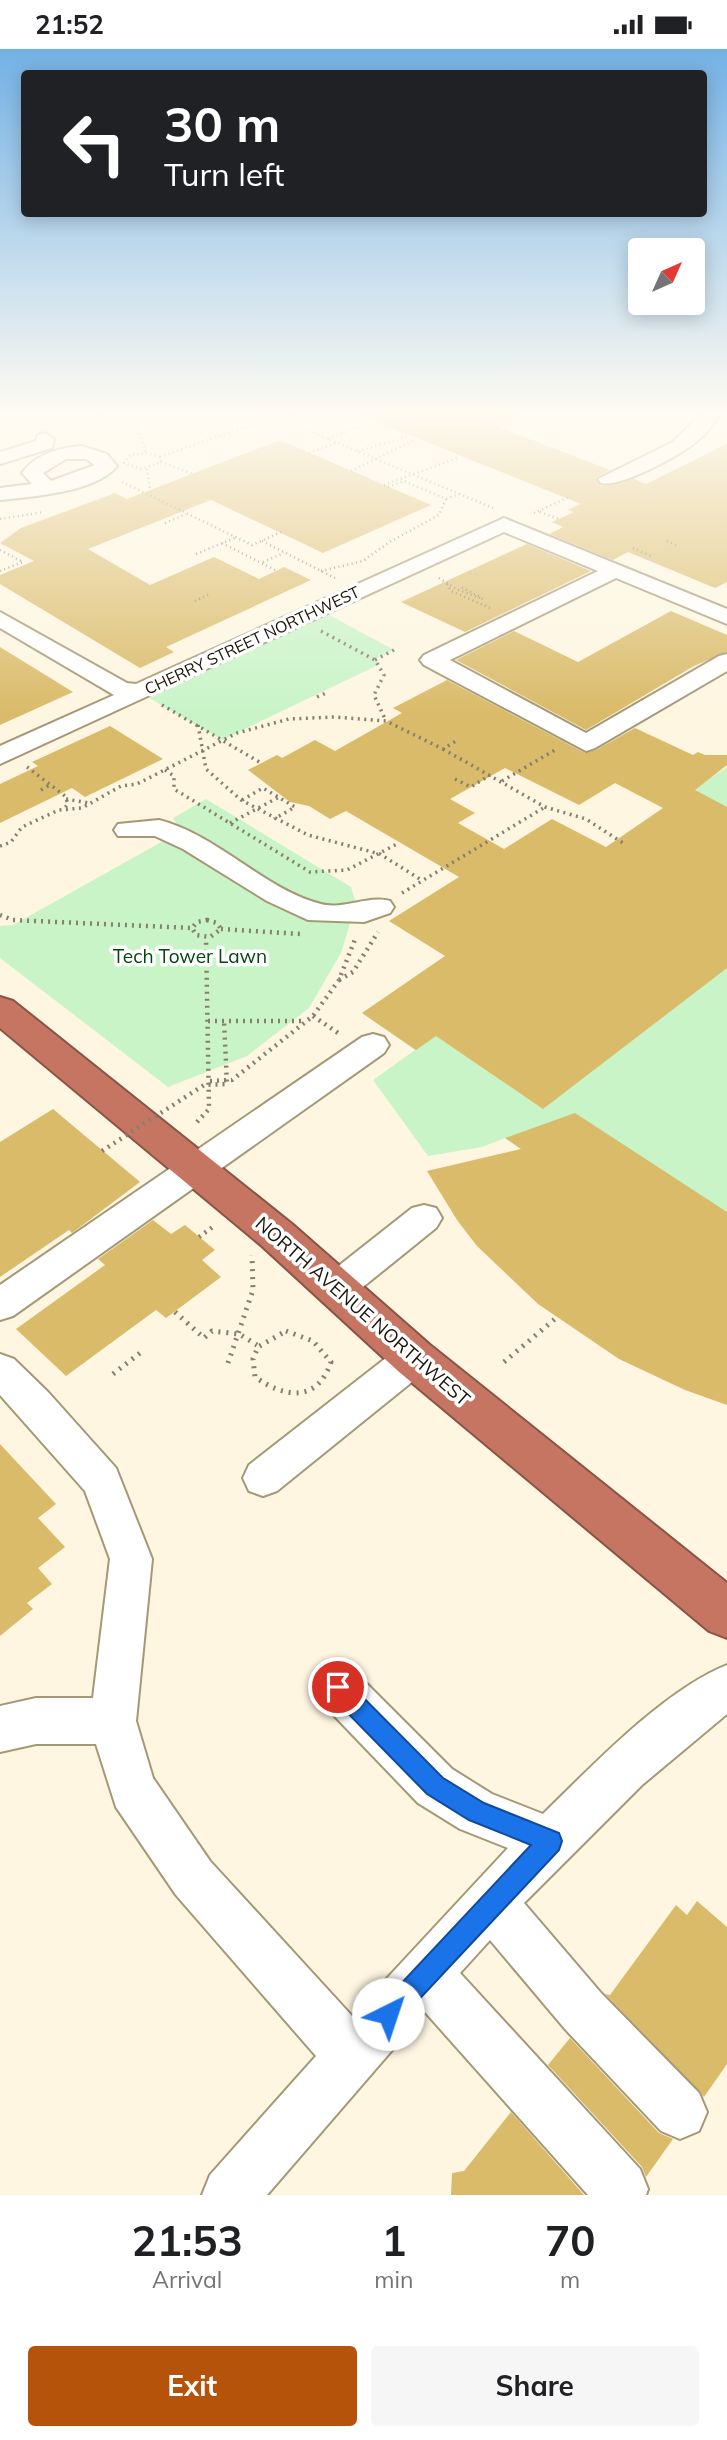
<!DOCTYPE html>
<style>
body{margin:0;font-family:Mulish,sans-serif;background:#f6f6f6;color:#202124;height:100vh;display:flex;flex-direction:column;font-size:26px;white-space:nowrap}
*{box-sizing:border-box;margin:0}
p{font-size:23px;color:#757577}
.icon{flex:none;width:38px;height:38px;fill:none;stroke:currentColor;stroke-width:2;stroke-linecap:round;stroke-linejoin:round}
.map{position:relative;height:2146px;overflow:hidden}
.sheet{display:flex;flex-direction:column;background:#fff;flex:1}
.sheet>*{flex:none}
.top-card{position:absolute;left:21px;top:21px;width:686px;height:147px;border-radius:7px;box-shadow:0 4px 18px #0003;background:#202124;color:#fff;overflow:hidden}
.needle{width:46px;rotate:45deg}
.controls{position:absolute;left:628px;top:189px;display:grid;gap:14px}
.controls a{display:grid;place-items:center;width:77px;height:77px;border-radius:7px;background:#fff;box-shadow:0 4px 18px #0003;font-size:35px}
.pin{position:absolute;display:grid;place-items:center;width:60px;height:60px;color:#fff;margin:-30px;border:4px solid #fff;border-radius:50%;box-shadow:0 2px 7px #0007}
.me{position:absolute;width:77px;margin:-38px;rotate:41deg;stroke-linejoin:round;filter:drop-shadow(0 0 5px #0008)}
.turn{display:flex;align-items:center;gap:24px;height:147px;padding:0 28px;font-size:32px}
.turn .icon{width:91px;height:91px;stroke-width:2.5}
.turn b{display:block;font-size:49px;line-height:60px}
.eta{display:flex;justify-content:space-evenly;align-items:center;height:119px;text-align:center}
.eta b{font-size:42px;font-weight:700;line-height:49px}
.action{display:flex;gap:14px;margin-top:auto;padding:14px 28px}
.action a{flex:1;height:80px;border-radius:7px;background:#b45309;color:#fff;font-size:28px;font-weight:700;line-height:80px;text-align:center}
.action a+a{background:#f6f6f6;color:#202124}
.status{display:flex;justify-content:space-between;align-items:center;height:49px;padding:0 35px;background:#fff;direction:ltr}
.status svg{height:19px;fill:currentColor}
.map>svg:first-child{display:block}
.green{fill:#c9f4c8}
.building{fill:#dabb6a;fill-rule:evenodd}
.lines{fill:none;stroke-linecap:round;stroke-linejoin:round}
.minor-casing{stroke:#a59876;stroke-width:4}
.highway-casing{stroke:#8a5343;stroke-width:4}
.path-far3{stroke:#867f6e;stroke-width:2.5;stroke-dasharray:1 3.5;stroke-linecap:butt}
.path-far2{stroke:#867f6e;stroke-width:3.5;stroke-dasharray:2 4.5;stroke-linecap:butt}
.path-far1{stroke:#867f6e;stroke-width:4.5;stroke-dasharray:2 5;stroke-linecap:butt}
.path{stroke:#867f6e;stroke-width:5;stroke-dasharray:2 6;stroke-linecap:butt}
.minor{fill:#fff;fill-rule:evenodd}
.highway{fill:#c67563;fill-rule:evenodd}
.path-bridge{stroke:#867f6e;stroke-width:4.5;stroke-dasharray:2 5;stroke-linecap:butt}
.route{fill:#1a73e8;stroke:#114b97;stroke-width:2}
.labels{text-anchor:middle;stroke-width:7;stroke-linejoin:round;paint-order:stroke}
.far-street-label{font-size:16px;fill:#1a1508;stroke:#fff}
.park-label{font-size:19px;fill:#02470c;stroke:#fff}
.street-label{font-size:19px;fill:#1a1508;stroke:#fff}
</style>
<div class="status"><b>21:52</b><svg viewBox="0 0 49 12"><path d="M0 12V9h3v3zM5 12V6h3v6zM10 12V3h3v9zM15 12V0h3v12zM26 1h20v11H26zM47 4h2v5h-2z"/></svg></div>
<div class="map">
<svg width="727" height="2146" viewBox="0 0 727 2146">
<rect width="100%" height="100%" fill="#fef6e1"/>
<!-- green -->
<g class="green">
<path d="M318 560 394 601 375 610 380 615 222 691 139 643Z"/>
<path d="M727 718V1241L505 1089 482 1098 428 1107 373 1031 415 1001 362 964Z"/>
<path d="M206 750 351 838 356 855 341 904 309 959 247 1007 168 1038 0 909V877L13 876 181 782 173 769Z"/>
</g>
<!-- building -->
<g class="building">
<path d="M352 363H523L493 376 610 421 595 429 601 437 634 430 646 435 727 395V533L715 539 628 503 613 511 549 485 563 478 552 473 574 463 568 461 581 455Z"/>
<path d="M280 391 431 456 323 504 211 451 88 500 150 536 214 508 259 530 284 518 311 531 166 598 174 603 140 619 0 535V526L34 512 0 494 21 479 115 444 127 450Z"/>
<path d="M527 495 591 522 465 583 401 553Z"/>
<path d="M671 562 727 586V603L694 617 586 681 456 611 514 582 578 613Z"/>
<path d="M0 598 73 643 0 676Z"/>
<path d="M447 631 585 704 596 701 635 679 693 706 698 703 705 706H727V716L695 741 727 758V919L543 1060 436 987 416 1001 362 964 445 907 389 872 459 828 346 762 330 770 309 757 290 753 248 721 277 706 282 709 315 691 335 702 402 664 393 659ZM505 719 579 756 615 734 663 759 606 798 552 770 504 800 458 774 475 764 450 750Z"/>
<path d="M110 677 163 710 85 748 72 739 0 774V735L38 717 32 713Z"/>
<path d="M53 1060 140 1133 72 1184 69 1181 0 1228V1093Z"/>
<path d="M575 1064 727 1163V1356L685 1341 619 1310 538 1255 477 1197 457 1171 427 1122 521 1100 505 1089Z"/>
<path d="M153 1171 171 1185 185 1176 215 1201 202 1211 221 1228 166 1269 156 1261 66 1327 16 1280 105 1216 98 1210Z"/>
<path d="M0 1395 56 1455 38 1469 65 1498 38 1519 52 1535 27 1554 33 1560 0 1587Z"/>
<path d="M697 1852 727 1878V2015L704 2048 605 1945 610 1946 676 1856 687 1866Z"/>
<path d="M570 1989 659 2084 673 2090 646 2128 642 2118 548 2016Z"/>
<path d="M511 2063 584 2146H451L452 2124 464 2122Z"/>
</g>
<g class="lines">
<!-- minor casing -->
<g class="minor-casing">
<g id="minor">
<path d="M703 363H721C714 374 707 385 696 393 680 406 621 439 601 434L598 430 673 393Z"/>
<path d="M45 384 54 390 52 399 0 415V403L36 392 38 386Z"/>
<path d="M81 397 107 405 117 417C97 443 31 448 0 451V439L32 435 22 424C36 405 58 399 81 397ZM66 410H86L95 416 51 432 43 424Z"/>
<path d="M504 469 727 560V575L616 529 450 611 586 684 719 607 727 605V622L595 699 586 702 424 616 420 611 424 606 598 522 504 483 0 715V697L114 646 0 579V563L127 634 136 635Z"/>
<path d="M159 771C218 786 265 841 321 855 344 861 368 846 390 852L394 858 390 864 364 873 308 871 267 852 183 800 155 787H118L114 781 118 775Z"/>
<path d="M373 985 384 988 389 996 384 1004 13 1267 0 1271V1236L362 988Z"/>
<path d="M424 1156 436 1159 442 1169 436 1179 348 1250 335 1255 322 1250 317 1240 322 1230 412 1159Z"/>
<path d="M414 1293 428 1298 433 1309 428 1320 277 1442 263 1447 249 1442 243 1429 249 1416 400 1298Z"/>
<path d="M0 1305 14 1310 48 1343 116 1419 152 1510 136 1672 153 1729 210 1812 352 1967 508 1799 460 1780 418 1754 322 1654 315 1638 322 1622 338 1616 354 1622 452 1720 492 1745 543 1765C592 1717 664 1641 727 1616V1665L642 1736 524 1854 601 1944 699 2044 707 2063 699 2082 680 2090 661 2082 565 1980 490 1891 460 1924 640 2120 648 2140 646 2146H588L425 1963 267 2146H202L210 2126 316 2007 176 1846 116 1758 96 1695H36L0 1703V1657L36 1649H93L110 1510 85 1442 0 1346Z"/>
</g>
</g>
<!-- highway casing -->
<g class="highway-casing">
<path id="highway" d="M0 948 13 952 292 1175 430 1296 727 1534V1589L709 1582 398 1322 262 1197 0 979Z"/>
</g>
<!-- path-far3 -->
<g class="path-far3">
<path d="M34 363 49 370"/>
<path d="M133 363 146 404"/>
<path d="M264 363 493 459"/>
<path d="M0 365 8 363"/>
<path d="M282 370 301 363"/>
<path d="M72 380 107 363"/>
<path d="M328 390 368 374"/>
<path d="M358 402 410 387"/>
<path d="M146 404 160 408 161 413 141 420 124 414 130 406Z"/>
<path d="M309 404 336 394"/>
<path d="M160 408 274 368"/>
<path d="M161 413 193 425"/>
<path d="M147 420 151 446"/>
<path d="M351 422 416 390"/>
<path d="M122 433 252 496 281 483"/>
<path d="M384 436 460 408"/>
<path d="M388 438 404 432 446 450 459 445"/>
<path d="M540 463 559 470"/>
<path d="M534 464 571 447"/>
<path d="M0 470 44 463"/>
<path d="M165 474 186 465"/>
<path d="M262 492 335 529"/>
<path d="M667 492 676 496"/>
<path d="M222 494 277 522"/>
<path d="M633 499 651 507"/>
<path d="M0 501 23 513 0 522"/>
<path d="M196 505 235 489"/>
<path d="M263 513 284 504"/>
<path d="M321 522 363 512 391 492 439 466 446 450"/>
<path d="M439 529 456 540 483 550 461 538"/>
<path d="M447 535 451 542 490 559"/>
<path d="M195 552 208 546"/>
</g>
<!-- path-far2 -->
<g class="path-far2">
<path d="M321 582 375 611 384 626 374 646 386 672"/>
<path d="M375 611 394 601"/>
<path d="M317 648 326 644"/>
<path d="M162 656 261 714"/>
<path d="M198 676 206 720 241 751 308 786 380 805 423 832"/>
<path d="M443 700 545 758 586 770 623 794"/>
<path d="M27 718 65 747 68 755 63 761"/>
<path d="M165 721 174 727V740L310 823 347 821 397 795"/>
<path d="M455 730 471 738 490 726"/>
<path d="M502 732 555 701"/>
<path d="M41 741 51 735"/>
<path d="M66 750 89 754"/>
<path d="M242 751 263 739 295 758 274 770"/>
<path d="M230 774 281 747"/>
<path d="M0 797 11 793 22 778 59 761 82 759 121 737 137 735 237 684 289 670 334 668 386 672 443 700 456 692"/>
<path d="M402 844 545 758"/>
</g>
<!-- path-far1 -->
<g class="path-far1">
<path d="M0 866 13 871 192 879"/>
<path d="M207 871 217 874 221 880 210 888 196 886 192 879 197 873Z"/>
<path d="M221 880 300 885"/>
<path d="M339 931 353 923 378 883"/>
<path d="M313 967 341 986"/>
<path d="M208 972H305"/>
<path d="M210 1032 232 1031 313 967 339 931 356 888"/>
<path d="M197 1073 209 1060 206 889"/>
<path d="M199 1188 214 1177"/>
</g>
<!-- path -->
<g class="path">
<path d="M175 1263 204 1289 212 1282 239 1285 257 1296"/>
<path d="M286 1282 313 1292 331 1313C317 1354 285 1349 255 1328L253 1310 258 1298Z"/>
<path d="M504 1313 556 1269"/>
<path d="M228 1314 253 1241 252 1206"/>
<path d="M113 1325 140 1304"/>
</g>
<!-- minor -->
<use href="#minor" class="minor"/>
<!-- highway -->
<use href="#highway" class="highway"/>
<!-- path-bridge -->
<path class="path-bridge" d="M102 1102 204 1036 227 1035 224 972"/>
</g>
<!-- sky -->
<linearGradient id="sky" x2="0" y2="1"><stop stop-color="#72b1e5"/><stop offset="0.55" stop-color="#fffbf2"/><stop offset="1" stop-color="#fffbf2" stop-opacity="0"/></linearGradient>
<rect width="727" height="663" fill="url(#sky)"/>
<!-- route -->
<path class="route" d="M338 1628 346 1631 443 1729 484 1754 559 1784 562 1792 559 1801 397 1974 388 1978 380 1974 376 1965 380 1957 531 1796 469 1771 427 1745 330 1646 327 1638 330 1631Z"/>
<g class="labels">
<!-- far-street labels -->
<g class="far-street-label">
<text transform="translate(252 591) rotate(-25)" y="6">CHERRY STREET NORTHWEST</text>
</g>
<!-- park labels -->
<g class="park-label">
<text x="190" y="914">Tech Tower Lawn</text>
</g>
<!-- street labels -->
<g class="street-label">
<text transform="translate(363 1262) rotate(41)" y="7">NORTH AVENUE NORTHWEST</text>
</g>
</g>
</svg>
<div class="controls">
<a><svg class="needle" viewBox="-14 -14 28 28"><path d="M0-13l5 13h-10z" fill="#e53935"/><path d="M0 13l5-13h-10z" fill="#757577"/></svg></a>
</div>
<div class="pin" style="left:338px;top:1638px;background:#d93025"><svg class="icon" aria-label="arrive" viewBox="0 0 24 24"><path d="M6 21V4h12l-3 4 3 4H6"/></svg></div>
<svg class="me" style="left:388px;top:1965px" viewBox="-20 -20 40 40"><circle r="19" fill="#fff"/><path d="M0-13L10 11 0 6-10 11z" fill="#1a73e8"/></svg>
<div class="top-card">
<div class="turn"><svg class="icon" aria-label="left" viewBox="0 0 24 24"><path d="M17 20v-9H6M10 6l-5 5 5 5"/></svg><div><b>30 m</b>Turn left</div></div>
</div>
</div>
<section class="sheet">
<div class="eta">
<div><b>21:53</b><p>Arrival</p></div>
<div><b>1</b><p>min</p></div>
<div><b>70</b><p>m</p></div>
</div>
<div class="action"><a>Exit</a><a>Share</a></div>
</section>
